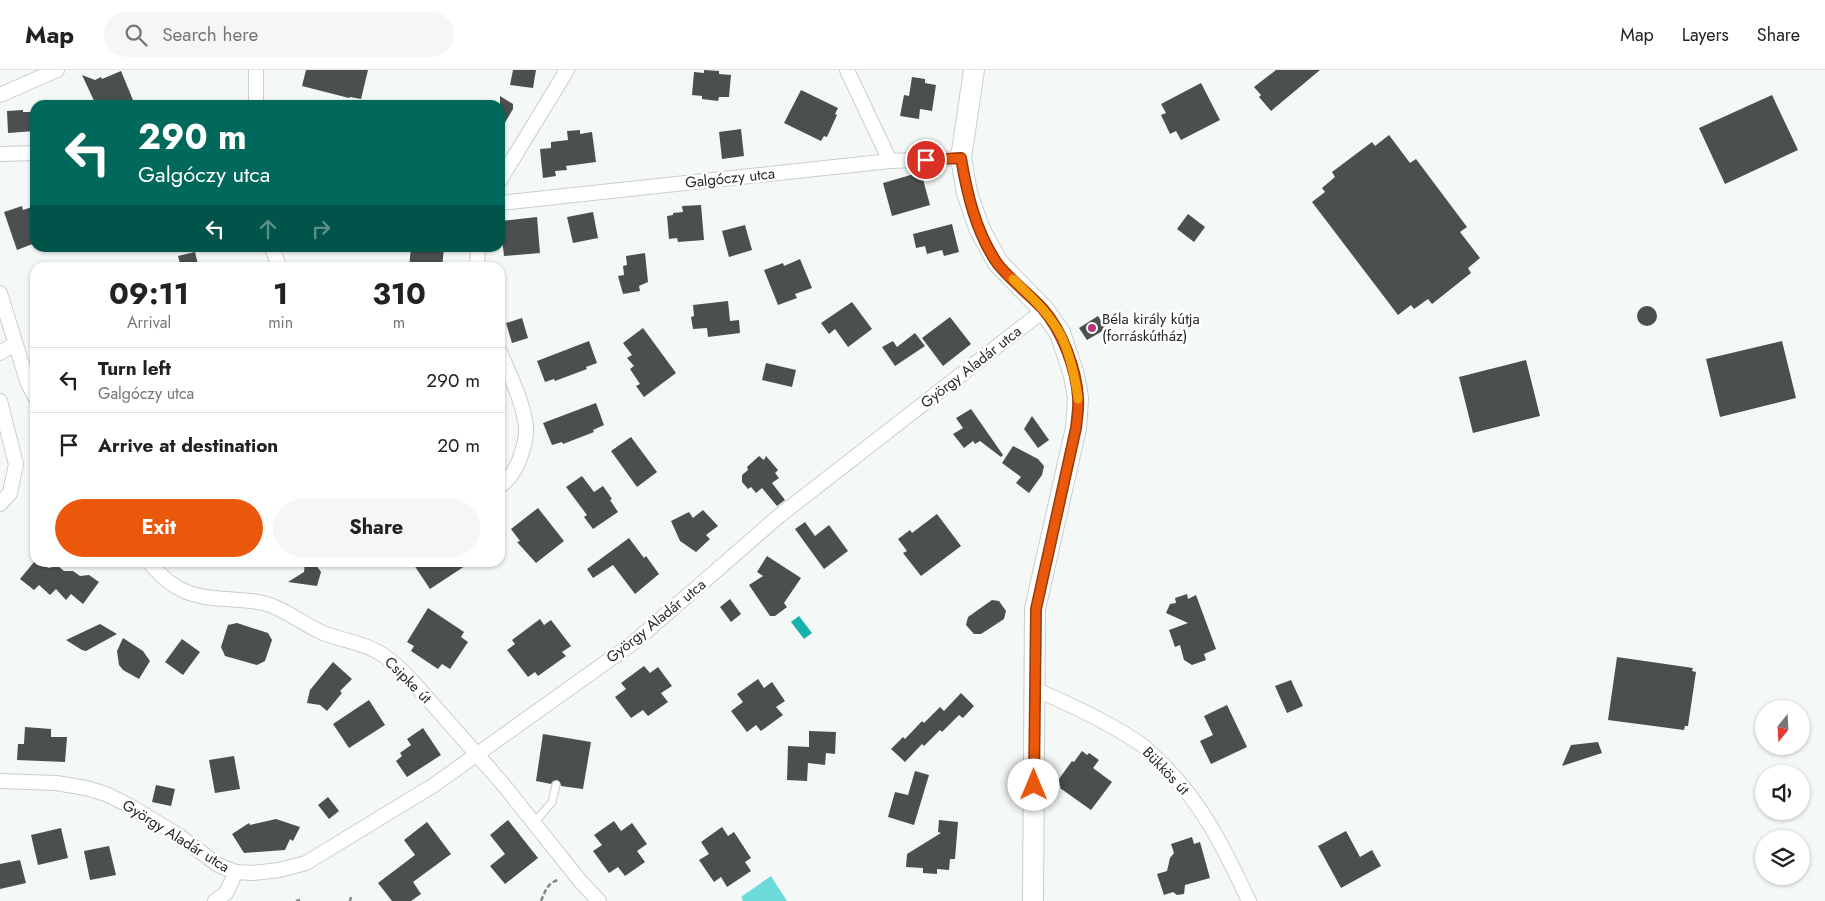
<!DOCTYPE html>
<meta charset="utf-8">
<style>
body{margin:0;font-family:Jost,sans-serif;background:#f6f6f6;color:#222;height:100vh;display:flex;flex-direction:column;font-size:19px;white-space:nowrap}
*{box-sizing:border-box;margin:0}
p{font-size:16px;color:#767676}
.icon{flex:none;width:28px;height:28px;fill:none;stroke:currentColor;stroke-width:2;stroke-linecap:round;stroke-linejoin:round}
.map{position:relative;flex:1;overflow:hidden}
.panel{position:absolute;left:30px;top:192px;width:475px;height:305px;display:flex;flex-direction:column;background:#fff;border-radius:15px;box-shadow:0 1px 4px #0004}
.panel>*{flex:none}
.hud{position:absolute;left:30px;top:30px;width:475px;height:152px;border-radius:15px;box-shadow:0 1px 4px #0004;background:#00695c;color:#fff;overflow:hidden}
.needle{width:32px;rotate:198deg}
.fabs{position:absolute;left:1755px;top:630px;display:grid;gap:10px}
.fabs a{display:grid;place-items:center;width:55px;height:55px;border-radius:50%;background:#fff;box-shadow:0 1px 4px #0004;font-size:25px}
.pin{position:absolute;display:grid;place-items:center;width:42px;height:42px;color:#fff;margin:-21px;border:2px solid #fff;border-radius:50%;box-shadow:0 1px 5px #0007}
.me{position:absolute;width:55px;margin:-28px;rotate:0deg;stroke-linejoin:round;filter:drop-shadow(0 0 4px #0008)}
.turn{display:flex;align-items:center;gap:18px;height:105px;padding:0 25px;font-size:22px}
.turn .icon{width:65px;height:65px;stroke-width:2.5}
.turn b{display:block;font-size:35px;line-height:42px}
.lanes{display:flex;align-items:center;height:48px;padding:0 25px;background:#0003;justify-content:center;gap:25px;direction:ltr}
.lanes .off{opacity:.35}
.eta{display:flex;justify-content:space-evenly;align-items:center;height:85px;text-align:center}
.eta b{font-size:30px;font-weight:700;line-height:35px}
.button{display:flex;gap:10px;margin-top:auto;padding:10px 25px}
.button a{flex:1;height:58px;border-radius:30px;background:#ea580c;color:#fff;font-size:20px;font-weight:700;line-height:58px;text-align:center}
.button a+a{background:#f6f6f6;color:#222}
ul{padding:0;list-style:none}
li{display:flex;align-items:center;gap:15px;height:65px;padding:0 25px;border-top:1px solid #e0e0e0}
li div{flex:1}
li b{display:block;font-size:19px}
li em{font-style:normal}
header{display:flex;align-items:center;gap:30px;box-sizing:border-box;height:70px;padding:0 25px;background:#fff;border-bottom:1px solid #e0e0e0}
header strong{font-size:24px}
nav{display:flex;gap:28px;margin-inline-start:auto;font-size:18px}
.search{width:350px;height:45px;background:#f6f6f6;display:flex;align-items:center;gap:12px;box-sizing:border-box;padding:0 18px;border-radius:28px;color:#767676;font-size:19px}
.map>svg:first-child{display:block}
.green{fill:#6bdcd9}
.water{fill:#17b1ae}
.building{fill:#4c4f4f}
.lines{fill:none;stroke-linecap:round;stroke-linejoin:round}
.lane-casing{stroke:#cacecd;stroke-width:9}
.street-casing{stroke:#cacecd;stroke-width:16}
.secondary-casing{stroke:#cacecd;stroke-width:22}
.path{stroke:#848686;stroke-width:2.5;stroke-dasharray:5 2.5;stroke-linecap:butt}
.lane{stroke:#fff;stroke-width:7}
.street{stroke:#fff;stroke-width:14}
.secondary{stroke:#fff;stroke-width:20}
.route-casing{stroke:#983908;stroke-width:12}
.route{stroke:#ea580c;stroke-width:9}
.slow{stroke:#f59e0b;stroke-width:9}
.poi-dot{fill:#b5347e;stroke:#fff;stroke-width:2}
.labels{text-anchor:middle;stroke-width:5;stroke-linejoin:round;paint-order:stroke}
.street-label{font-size:15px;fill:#282929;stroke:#fff}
.poi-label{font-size:15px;fill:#282929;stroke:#fff;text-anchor:start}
</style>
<header>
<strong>Map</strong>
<div class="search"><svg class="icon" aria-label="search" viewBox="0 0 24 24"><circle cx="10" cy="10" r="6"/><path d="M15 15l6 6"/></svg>Search here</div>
<nav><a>Map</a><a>Layers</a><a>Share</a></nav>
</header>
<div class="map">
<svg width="1825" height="831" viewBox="0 0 1825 831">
<rect width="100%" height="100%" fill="#f4f8f7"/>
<!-- green -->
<path class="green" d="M771 806 787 831H743L741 827Z"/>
<!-- water -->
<path class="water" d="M799 546 812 563 804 569 791 552Z"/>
<!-- building -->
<g class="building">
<path d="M306 0H368L361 29 350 27 349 28 302 16Z"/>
<path d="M513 0H536L533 18 510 15Z"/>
<path d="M704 0 719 1V4L731 5 729 27H719L718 31 702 29V26L692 25 694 2 704 3Z"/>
<path d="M1276 0H1320L1271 41 1259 27 1261 25 1254 17Z"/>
<path d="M121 1 133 30 121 35H96L82 5 95 10 101 7 102 9Z"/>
<path d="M912 7 925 9V13L936 15 932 41 920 39 919 49 900 46 904 25 909 26Z"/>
<path d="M1201 13 1220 50 1181 70 1176 61 1170 64 1161 45 1166 43 1161 34Z"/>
<path d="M801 20 838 38 835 44 837 45 827 67 824 66 821 71 784 53Z"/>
<path d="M1772 25 1798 80 1725 114 1699 58Z"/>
<path d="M500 26 513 34V39L500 61Z"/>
<path d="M23 40V42H35V61L8 63 7 41Z"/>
<path d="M741 59 744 86 722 89 719 62Z"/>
<path d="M580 60V64L592 62 596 92 566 96 567 100 555 101 556 106 543 108 540 79 551 78V72L568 70 567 61Z"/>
<path d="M1389 65 1410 93 1416 89 1467 157 1460 162 1480 188 1468 198 1471 203 1432 234 1428 229 1414 239 1411 235 1398 245 1312 132 1325 122 1322 118 1335 107 1332 102 1372 72 1375 76Z"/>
<path d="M921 102 930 135 892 146 883 113Z"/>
<path d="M701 135 704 170 678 172 677 168 669 169 667 146 673 145V143L683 142 682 136Z"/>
<path d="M22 136 23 140 32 137 35 144V173L17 180 4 142Z"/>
<path d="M593 142 598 168 573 173 567 147Z"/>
<path d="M1188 144 1205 157 1194 172 1177 159Z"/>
<path d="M537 147 540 183 504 186 500 151Z"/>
<path d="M952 154 959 182 944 186 942 180 927 184 925 176 916 178 913 164Z"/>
<path d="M745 155 752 180 729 187 722 161Z"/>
<path d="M411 178H444L442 198 409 197Z"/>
<path d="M195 182 198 194 181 198 178 186Z"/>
<path d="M645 183 648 212 639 216 640 221 623 224 618 206 624 205 623 196 627 195 626 186Z"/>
<path d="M800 189 812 218 795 224 797 228 778 235 764 200 783 193 784 196Z"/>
<path d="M728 231 730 251 739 250 740 263 708 267 707 258 693 259 691 247 694 246 693 235Z"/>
<path d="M852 232 872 259 848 277 835 259 829 264 821 253Z"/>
<circle cx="1647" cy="246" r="10"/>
<path d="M1098 246 1106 259 1087 270 1079 258Z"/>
<path d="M950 247 971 274 943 296 922 268Z"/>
<path d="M522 248 528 268 512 273 506 253Z"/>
<path d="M643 258 676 303 644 327 636 316 640 314 630 299 634 296 627 288 632 285 623 273Z"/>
<path d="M915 263 925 276 895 296 882 277 893 271 897 277Z"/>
<path d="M589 271 597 293 586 297 587 299 555 311 554 309 545 312 537 291Z"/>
<path d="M1782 271 1796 328 1720 347 1706 289Z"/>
<path d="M1526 290 1540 346 1473 363 1459 307Z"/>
<path d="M766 293 796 300 792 317 762 310Z"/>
<path d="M596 333 604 355 593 360 594 362 563 374 562 372 552 375 543 353Z"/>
<path d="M971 339 1003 385 1001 387 980 371 975 374 973 371 964 378 953 364 963 358 956 348Z"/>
<path d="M1032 346 1049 370 1038 378 1024 359Z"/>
<path d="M631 367 657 402 637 417 611 381Z"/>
<path d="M1013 376 1038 389 1044 396 1042 405 1029 423 1016 413 1021 407 1002 393Z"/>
<path d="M759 386 764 390 766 386 778 400 775 403 779 408 772 413 785 430 777 436 762 418 756 423 751 417 748 419 742 412V405L748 400 747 397Z"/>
<path d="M582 406 594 422 603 416 612 429 610 430 618 442 593 459 584 447 587 445 566 417Z"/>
<path d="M538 438 564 471 536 493 517 472 520 471 511 459Z"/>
<path d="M703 440 718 456 706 465 710 469 696 482 680 471 671 451 689 442 693 448Z"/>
<path d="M937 444 961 476 921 506 903 483 907 481 898 469 910 460 912 463Z"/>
<path d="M805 452 815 466 829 455 848 481 824 499 795 459Z"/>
<path d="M629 468 644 488 646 486 659 504 635 524 613 495 593 508 587 499Z"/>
<path d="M767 486 801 508 784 533 787 537 775 546H770L749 515 763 506 757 502Z"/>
<path d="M34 492H43L48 498 58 496 64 501H73L80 506 89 505 99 512 83 534 71 524 66 530 56 519 50 525 39 515 34 520 20 509Z"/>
<path d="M305 492H314L321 502 317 516 288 512 304 502Z"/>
<path d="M412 492H471L430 519Z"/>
<path d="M1187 524 1188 529 1196 525 1216 579 1204 584 1206 590 1192 595 1184 590 1180 575 1175 577 1169 560 1188 553 1166 543 1170 534 1176 533 1175 528Z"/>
<path d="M730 529 741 544 731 552 720 537Z"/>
<path d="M992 530 999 531 1006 541 1004 549 981 564H974L966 555 968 547Z"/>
<path d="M428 538 464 562 461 567 468 572 450 599 442 594 438 599 411 581 414 576 407 572Z"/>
<path d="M540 549 544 555 551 550 571 576 562 582 566 586 538 606 535 602 528 607 507 580 515 574 512 570Z"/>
<path d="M237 553 268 563 272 570 265 591 257 595 225 586 221 577 228 555Z"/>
<path d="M100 554 117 564 86 581 82 580 66 570Z"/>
<path d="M123 568 143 581 150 591 139 609 123 600 119 595 117 581Z"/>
<path d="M182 569 200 582 183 605 165 592Z"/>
<path d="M1617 587 1693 598 1692 601 1696 602 1688 656H1685L1684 660 1608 650Z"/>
<path d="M333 592 352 609 340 621 342 623 327 641 320 635 307 633 310 620Z"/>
<path d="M644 596 650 603 658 597 672 616 661 623 668 632 648 646 643 640 631 648 615 627 626 619 621 613Z"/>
<path d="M758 609 764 618 772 612 785 631 776 637 783 645 761 661 756 655 747 662 731 641 743 632 737 624Z"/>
<path d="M1291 610 1303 636 1287 643 1275 616Z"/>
<path d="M961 623 974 636 963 648 959 645 942 662 940 660 924 676 922 674 905 692 891 679 903 667 905 669 922 651 924 653 940 637 944 641Z"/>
<path d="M369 630 385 655 349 678 333 654Z"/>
<path d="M1227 635 1247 677 1211 694 1200 671 1213 665 1204 646Z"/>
<path d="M25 657 51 659V667H67L65 692 17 690 18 674H24Z"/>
<path d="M423 658 441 685 407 707 396 691 402 686 400 683 411 675 407 669Z"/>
<path d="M809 661 836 662 835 684 826 683 825 695 808 693 807 711 787 710 788 676 809 677Z"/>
<path d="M543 664 591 672 583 719 561 716 560 712 557 710 553 711 551 714 536 711Z"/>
<path d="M1598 672 1602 683 1562 696 1571 675Z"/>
<path d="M1082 681 1087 685 1089 683 1099 690 1093 698 1112 712 1091 740 1060 718 1061 717 1056 713 1072 691 1074 692Z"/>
<path d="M234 686 240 719 215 723 209 690Z"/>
<path d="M915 701 929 705 914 755 888 747 895 722 908 725Z"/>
<path d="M156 715 175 719 171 736 152 732Z"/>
<path d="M328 727 339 741 329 749 318 735Z"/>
<path d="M276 749 300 757 293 771 290 769 285 780 244 783 232 764 249 753 250 755Z"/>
<path d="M508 750 538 788 505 814 490 796 505 784 490 765Z"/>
<path d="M939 750 958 752 955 789H950L949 800 937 799V804L923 803V798L906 797 907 784 941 763 938 762Z"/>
<path d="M614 751 621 761 632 753 647 774 637 781 645 792 625 806 618 797 609 803 593 781 602 775 594 765Z"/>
<path d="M427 752 451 784 413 812 421 824 411 831H392L378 813 415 785 404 770Z"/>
<path d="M722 757 728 766 734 762 751 788 745 792 751 801 727 817 721 807 714 812 699 790 709 784 701 772Z"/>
<path d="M61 758 68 788 38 795 31 765Z"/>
<path d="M1346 761 1360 787 1372 780 1381 796 1341 818 1318 776Z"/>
<path d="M1192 767 1194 774 1200 772 1210 808 1185 815 1184 824 1177 825 1173 822 1164 825 1157 804 1167 801 1170 788 1174 783 1171 774Z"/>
<path d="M109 776 116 805 90 810 84 781Z"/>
<path d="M20 790 26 813 0 819V794Z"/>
</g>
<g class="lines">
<!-- lane casing -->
<g class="lane-casing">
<path id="lane" d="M534 753 552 732 556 715"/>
</g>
<!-- street casing -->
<g class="street-casing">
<g id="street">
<path d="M847 0 890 91"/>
<path d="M0 25 57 0"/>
<path d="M256 35V0"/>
<path d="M0 84 35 83"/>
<path d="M500 110 567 0"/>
<path d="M500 133 890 91 961 88"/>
<path d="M272 178 280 198"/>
<path d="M477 198 478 178"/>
<path d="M0 223 28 314 35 327"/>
<path d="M500 282C510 306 523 331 526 357 527 368 523 380 519 391 515 400 508 411 500 416"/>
<path d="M0 283 15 274"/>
<path d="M0 331 16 394 10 423 0 434"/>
<path d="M149 492C167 514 185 526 214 528 230 530 247 529 263 533 284 538 301 553 321 562 339 570 361 572 378 582 391 589 403 601 413 612L502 713 581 812 599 831"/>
<path d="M1034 619C1072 635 1109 652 1142 675 1148 680 1154 686 1159 691 1201 730 1225 780 1249 831"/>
<path d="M0 711 56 713 86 718 106 724 130 736 178 765 218 795 236 802 253 803 279 800 306 793 434 715 633 573 779 446 1044 240"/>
<path d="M215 831 226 823 236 802"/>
</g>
</g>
<!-- secondary casing -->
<g class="secondary-casing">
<path id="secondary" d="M974 0 961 88 967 123 979 158 998 193 1044 240 1060 263 1074 305 1078 328 1076 358 1035 539 1033 831"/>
</g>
<!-- path -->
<g class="path">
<path d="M296 831 300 830"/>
<path d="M350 831 351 827"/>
<path d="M541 831C545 822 547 813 558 810"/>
</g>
<!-- lane -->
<use href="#lane" class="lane"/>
<!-- street -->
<use href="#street" class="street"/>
<!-- secondary -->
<use href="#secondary" class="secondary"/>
</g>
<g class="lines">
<!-- route casing -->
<g class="route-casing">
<path id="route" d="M926 90 961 88C967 124 976 162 997 193 1009 209 1029 224 1043 239 1062 261 1076 298 1078 327 1079 337 1077 348 1076 358L1036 539 1034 715"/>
</g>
<!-- route -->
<use href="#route" class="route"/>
<!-- slow -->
<path class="slow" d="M1013 209C1030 226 1047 241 1059 262 1068 276 1076 311 1078 329"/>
</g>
<!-- markers -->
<circle class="poi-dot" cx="1092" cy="258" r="5"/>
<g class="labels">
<!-- street labels -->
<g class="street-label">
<text transform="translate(730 108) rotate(-6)" y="5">Galgóczy utca</text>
<text transform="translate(971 297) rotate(-38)" y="5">György Aladár utca</text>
<text transform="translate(656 551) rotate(-39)" y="5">György Aladár utca</text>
<text transform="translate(408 610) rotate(45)" y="5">Csipke út</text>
<text transform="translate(1166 701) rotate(46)" y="5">Bükkös út</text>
<text transform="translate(176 766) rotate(32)" y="5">György Aladár utca</text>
</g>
<!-- poi labels -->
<g class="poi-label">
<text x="1102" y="254">Béla király kútja<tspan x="1102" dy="17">(forráskútház)</tspan></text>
</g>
</g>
</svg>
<div class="fabs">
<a><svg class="needle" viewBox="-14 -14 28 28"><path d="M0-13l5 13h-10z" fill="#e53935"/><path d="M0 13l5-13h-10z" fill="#767676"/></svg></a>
<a><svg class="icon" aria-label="sound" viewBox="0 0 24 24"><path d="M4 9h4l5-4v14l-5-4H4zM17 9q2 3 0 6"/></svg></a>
<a><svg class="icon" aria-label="layers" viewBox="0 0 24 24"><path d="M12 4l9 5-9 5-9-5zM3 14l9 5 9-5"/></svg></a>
</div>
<div class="pin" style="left:926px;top:90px;background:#d93025"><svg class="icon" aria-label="arrive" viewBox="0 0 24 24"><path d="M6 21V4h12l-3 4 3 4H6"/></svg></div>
<svg class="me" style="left:1034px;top:715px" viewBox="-20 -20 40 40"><circle r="19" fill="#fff"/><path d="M0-13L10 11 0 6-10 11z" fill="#ea580c"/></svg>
<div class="hud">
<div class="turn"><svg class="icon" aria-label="left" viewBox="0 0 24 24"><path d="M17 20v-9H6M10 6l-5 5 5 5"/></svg><div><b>290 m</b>Galgóczy utca</div></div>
<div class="lanes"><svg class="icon" aria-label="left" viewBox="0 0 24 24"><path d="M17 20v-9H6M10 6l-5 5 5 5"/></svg><svg class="icon off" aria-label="ahead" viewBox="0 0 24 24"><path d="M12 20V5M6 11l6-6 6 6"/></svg><svg class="icon off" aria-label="right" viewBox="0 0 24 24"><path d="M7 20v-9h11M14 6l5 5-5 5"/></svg></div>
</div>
<section class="panel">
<div class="eta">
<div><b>09:11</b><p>Arrival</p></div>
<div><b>1</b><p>min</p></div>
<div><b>310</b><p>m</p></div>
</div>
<ul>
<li><svg class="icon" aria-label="left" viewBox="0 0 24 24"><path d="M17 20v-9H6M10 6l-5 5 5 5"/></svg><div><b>Turn left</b><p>Galgóczy utca</p></div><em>290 m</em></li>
<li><svg class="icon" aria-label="arrive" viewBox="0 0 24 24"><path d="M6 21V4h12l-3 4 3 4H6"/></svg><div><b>Arrive at destination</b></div><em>20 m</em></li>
</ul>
<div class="button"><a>Exit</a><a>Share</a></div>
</section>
</div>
